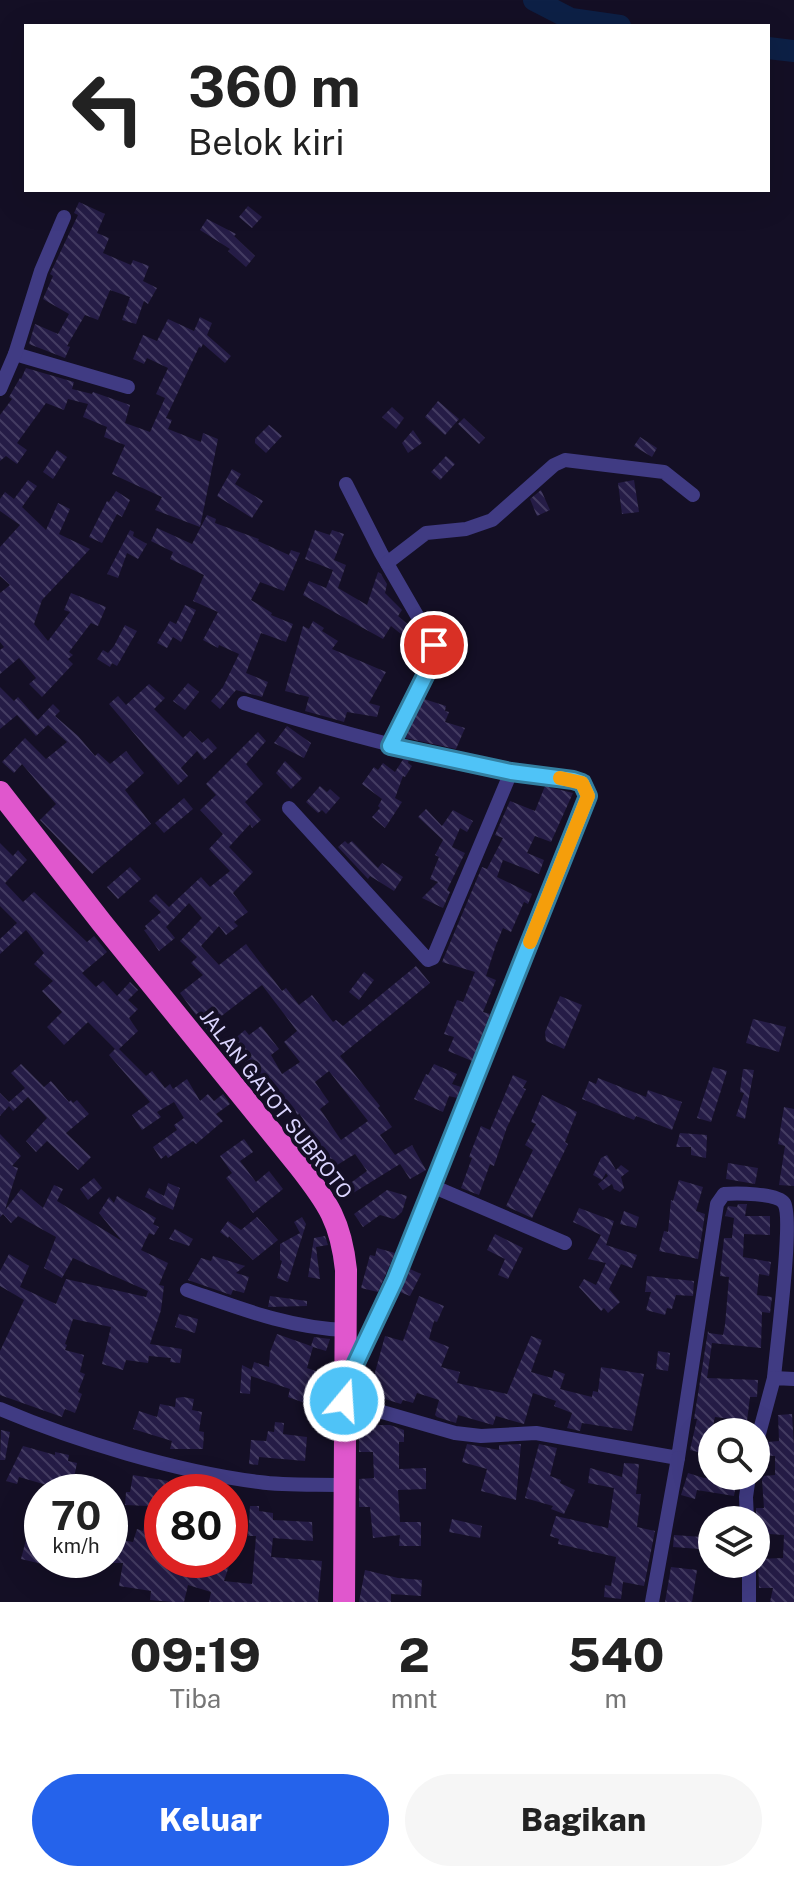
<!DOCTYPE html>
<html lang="id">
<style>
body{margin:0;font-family:"Public Sans",sans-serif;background:#f6f6f6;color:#222;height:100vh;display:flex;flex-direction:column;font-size:30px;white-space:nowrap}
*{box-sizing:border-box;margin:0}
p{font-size:26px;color:#767676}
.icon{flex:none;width:44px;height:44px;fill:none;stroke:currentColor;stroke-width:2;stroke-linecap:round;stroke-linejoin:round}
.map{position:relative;height:1602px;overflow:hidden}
.sheet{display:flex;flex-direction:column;background:#fff;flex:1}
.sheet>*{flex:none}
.top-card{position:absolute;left:24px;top:24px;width:746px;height:168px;border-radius:0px;box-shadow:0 8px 32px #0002;background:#fff;color:#222;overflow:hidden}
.fabs{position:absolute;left:698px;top:1418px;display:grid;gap:16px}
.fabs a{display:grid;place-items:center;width:72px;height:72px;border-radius:50%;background:#fff;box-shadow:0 8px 32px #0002;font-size:40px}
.speed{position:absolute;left:24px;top:1474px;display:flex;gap:16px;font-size:40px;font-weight:700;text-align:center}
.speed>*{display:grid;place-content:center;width:104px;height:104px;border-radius:50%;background:#fff;box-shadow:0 8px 32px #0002;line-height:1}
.speed small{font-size:20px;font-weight:400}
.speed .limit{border:12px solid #d22;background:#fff;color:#111}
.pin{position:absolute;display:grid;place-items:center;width:68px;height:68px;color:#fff;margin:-34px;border:4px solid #fff;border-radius:50%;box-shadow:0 2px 8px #0007}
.me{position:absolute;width:88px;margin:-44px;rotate:18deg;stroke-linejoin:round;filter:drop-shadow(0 0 6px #0008)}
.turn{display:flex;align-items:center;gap:28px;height:168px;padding:0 32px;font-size:36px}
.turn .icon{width:104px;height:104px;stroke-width:2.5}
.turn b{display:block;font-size:56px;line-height:68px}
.eta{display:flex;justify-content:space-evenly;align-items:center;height:136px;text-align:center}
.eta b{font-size:48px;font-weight:800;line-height:56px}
.cta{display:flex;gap:16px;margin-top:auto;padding:16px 32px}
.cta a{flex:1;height:92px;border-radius:48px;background:#2563eb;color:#fff;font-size:32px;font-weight:800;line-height:92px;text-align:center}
.cta a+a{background:#f6f6f6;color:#222}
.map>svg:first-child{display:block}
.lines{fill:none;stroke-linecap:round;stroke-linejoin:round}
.river{stroke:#0d2046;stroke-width:22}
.building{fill:url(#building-back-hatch);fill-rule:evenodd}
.minor{stroke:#403b83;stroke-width:14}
.trunk{stroke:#e057cd;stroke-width:22}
.route-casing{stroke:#337fa1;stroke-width:20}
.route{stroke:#4fc3f7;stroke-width:14}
.slow{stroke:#f59e0b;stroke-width:14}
.labels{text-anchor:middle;stroke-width:8;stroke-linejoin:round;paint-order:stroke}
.street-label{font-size:20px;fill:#dad4fe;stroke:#140f25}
</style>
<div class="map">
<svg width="794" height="1602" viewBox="0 0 794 1602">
<defs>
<pattern id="building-back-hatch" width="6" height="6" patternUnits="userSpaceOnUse" patternTransform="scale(2)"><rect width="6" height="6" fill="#251c46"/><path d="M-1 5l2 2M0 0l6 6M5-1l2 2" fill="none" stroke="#443c62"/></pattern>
</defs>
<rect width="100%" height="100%" fill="#140f25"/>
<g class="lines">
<!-- river -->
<g class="river">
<path d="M534 0 571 19 620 26"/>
<path d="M768 48 794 51"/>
</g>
</g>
<!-- building -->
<g class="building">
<path d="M79 202 105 214 97 233 109 238 103 253 131 265 133 260 149 266 143 281 157 288 148 304 144 301 136 324 122 320 130 297 110 290 98 320 85 315 67 346 70 347 65 358 29 344 35 324 58 334 69 314 43 299 53 276 50 274 78 215 74 213Z"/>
<path d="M248 206 262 217 252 228 239 217Z"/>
<path d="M207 219 236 234 234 236 255 256 246 267 228 251 230 249 200 230Z"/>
<path d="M200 317 212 323 207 335 231 356 225 363 203 344 201 348 199 347 166 418 172 420 168 429 201 442 203 433 218 439 200 527 155 510 162 497 112 474 125 445 104 437 107 427 83 417 88 404 68 399 64 410 46 403 17 443 27 450 17 464 6 456 0 461V415L12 399 9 397 20 378 21 379 26 368 74 382 72 389 92 394 93 392 130 405 125 423 150 432 165 398 156 394 168 368 147 358 144 364 133 359 143 335 157 341 168 319 194 331Z"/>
<path d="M438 401 459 419 445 435 425 417Z"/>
<path d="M392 407 404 418 396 429 382 417Z"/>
<path d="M464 418 485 438 479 444 458 424Z"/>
<path d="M269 425 282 436 266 453 255 443V439Z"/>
<path d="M413 430 422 443 408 453 402 443Z"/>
<path d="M640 437 657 448 652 457 634 446Z"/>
<path d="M57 450 67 457 53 479 43 472Z"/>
<path d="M446 456 455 464 440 480 431 472Z"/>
<path d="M232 469 241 474 235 484 263 501 252 518 217 496Z"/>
<path d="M28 480 37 486 22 507 46 530 58 503 70 509 59 534 90 549 42 600 34 624 48 641 70 612 64 610 71 593 106 607 98 626 91 623 69 652 73 655 68 659 73 664 42 697 29 684 36 678 19 658 0 674V650L4 647 0 642V593L10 585 0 576V547L20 525 0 511V499L5 492 14 499Z"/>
<path d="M634 480 639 512 622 514 618 483Z"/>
<path d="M541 490 550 510 537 516 530 499Z"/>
<path d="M116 491 130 500 122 517 117 514 102 543 89 537 107 501 109 502Z"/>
<path d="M207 515 216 519 215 523 259 539 258 541 289 555 291 550 300 553 284 591 260 582 251 600 272 613 271 615 293 624 286 642 261 633 246 673 268 682 262 697 236 690 220 709 211 701 223 687 239 654 219 645 218 648 203 640 218 612 193 601 204 575 170 559 173 552 151 541 157 528 192 544Z"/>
<path d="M130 530 134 532 133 536 147 544 138 559 127 553 118 578 107 574Z"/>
<path d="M315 530 330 535 332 530 344 534 334 560 346 565 338 588 367 605 378 572 381 574 387 584 385 593 402 610 398 616 413 629 406 638 391 626 383 639 303 595 309 581 326 588 333 570 305 559Z"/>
<path d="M185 605 196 610 181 642 173 637 167 648 157 643 170 621 176 624Z"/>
<path d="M313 621 324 628 322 631 338 641 332 649 386 672 369 703 380 706 377 717 347 712 344 722 334 719 305 711 309 697 285 691 303 626 309 629Z"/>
<path d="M125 625 137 631 117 666 112 663 110 667 97 659 103 650 108 653 114 646Z"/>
<path d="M188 683 199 692 185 710 173 701Z"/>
<path d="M149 684 165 698 154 709 183 738 190 731 202 743 208 738 217 748 204 760 197 751 181 768 188 776 178 785 109 704 118 696 126 705Z"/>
<path d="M0 687 14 701 18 697 38 720 53 704 60 711 55 716 78 736 95 756 98 753 110 764 126 751 144 773 125 790 151 824 92 874 40 820 56 804 22 764 14 773 2 762 25 738 46 759 67 742 48 725 36 736 17 715 0 729Z"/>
<path d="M424 699 446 706 445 711 449 712 445 722 465 728 456 749 405 738Z"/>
<path d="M287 726 311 743 304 758 274 743Z"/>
<path d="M258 732 266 741 246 764 263 784 245 802 261 820 252 828 250 824 229 847 253 872 233 893 248 912 234 922 238 926 226 935 219 926 201 946 219 965 246 944 282 991 286 988 299 1005 312 995 333 1022 336 1020 343 1026 416 966 430 983 340 1056 380 1106 378 1108 392 1127 380 1135 395 1155 412 1145 426 1170 410 1179 400 1164 350 1195 345 1187 367 1171 355 1154 329 1170 306 1134 311 1131 299 1113 298 1115 279 1094 272 1099 254 1067 247 1072 230 1050 237 1044 233 1040 245 1030 249 1035 261 1026 279 1049 271 1055 282 1074 300 1062 284 1042 297 1031 262 985 211 1024 215 1029 210 1034 180 993 203 975 191 963 197 957 180 941 202 918 189 903 166 927 175 938 159 951 144 930 147 929 145 926 161 912 149 901 156 894 169 907 201 877 210 887 230 871 209 849 223 834 200 810 216 795 206 784ZM329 1071 368 1121 341 1140 320 1109 329 1102 315 1082Z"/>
<path d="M404 758 409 759 408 763 412 766 405 777 403 776 395 798 402 802 385 828 372 817 380 808 378 806 382 799 362 784 374 767 378 770 383 763 395 772Z"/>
<path d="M285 761 302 778 291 789 276 773Z"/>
<path d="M320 786 327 792 330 789 340 798 326 814 322 810 318 813 306 802Z"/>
<path d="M545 786 573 793 551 842 535 836 527 853 544 860 539 874 503 860 497 877 532 894 528 904 524 902 511 932 503 928 496 945 486 976 496 980 483 1012 490 1014 472 1061 448 1051 454 1037 444 1034 457 1000 463 1002 475 972 442 962 482 867 487 869 503 838 495 835 510 801 535 811Z"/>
<path d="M184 798 193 809 164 833 155 823Z"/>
<path d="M426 809 442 826 453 810 473 821 467 832 460 828 452 847 465 853 447 890 450 892 443 908 422 898 438 882 430 879 439 857 435 855 443 840 418 817Z"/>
<path d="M345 841 348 844 352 841 378 868 382 863 403 877 394 891 370 876 368 879 338 847Z"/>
<path d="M0 843 13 856 18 850 27 860 5 883 23 902 34 892 87 942 94 936 107 952 82 973 96 987 103 981 117 996 130 982 138 990 128 1000 138 1009 129 1018 138 1031 119 1049 146 1076 152 1071 165 1088 170 1084 173 1089 187 1079 200 1101 208 1094 214 1101 223 1094 230 1104 216 1114 223 1121 196 1144 193 1141 168 1158 166 1155 161 1159 153 1147 177 1130 174 1125 184 1118 174 1102 157 1112 161 1117 142 1130 132 1115 150 1102 109 1055 115 1049 88 1022 64 1045 47 1027 62 1012 42 991 53 981 34 964 44 953 26 930 0 954V939L17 923 0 906Z"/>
<path d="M130 867 141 879 118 899 107 887Z"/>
<path d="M364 972 374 980 359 1000 349 992Z"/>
<path d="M560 996 582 1005 564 1049 546 1041 545 1032Z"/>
<path d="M753 1019 786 1027 779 1052 746 1043Z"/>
<path d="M21 1064 44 1087 51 1081 69 1102 71 1100 73 1103 77 1100 89 1114 66 1133 91 1157 78 1170 47 1141 36 1152 26 1141 47 1118 28 1097 13 1111 9 1106 0 1116V1093L9 1102 25 1088 11 1073Z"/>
<path d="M434 1064 457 1074 452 1084 461 1087 457 1098 449 1096 443 1112 414 1099 426 1074 428 1075Z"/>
<path d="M713 1067 727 1071 711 1122 697 1118Z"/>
<path d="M743 1069 754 1070 745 1119 736 1116 744 1093 740 1092Z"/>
<path d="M513 1075 527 1081 523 1088 526 1089 507 1127 494 1166 490 1164 479 1195 461 1188 472 1158 469 1157 481 1126 490 1130Z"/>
<path d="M598 1078 646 1097 648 1090 682 1102 672 1130 636 1116 634 1120 582 1099 589 1081 596 1084Z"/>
<path d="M542 1095 577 1112 565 1142 568 1144 532 1218 506 1206 533 1150 525 1145 536 1124 531 1122Z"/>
<path d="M784 1107 794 1109V1186L779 1185 785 1146 778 1144Z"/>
<path d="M680 1133 707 1135 706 1158 691 1155V1147H676Z"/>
<path d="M0 1134 21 1156 12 1166 18 1168 5 1210 21 1189 43 1208 54 1185 63 1189 57 1201 122 1241 99 1213 109 1197 114 1203 117 1196 156 1218 153 1224 159 1227 154 1235 149 1233 141 1250 168 1263 159 1285 164 1286 161 1310 150 1344 182 1349 180 1363 170 1362 171 1358 149 1356 148 1363 126 1360 123 1370 102 1364 111 1327 73 1319 65 1344 67 1345 65 1350 84 1355 80 1372 85 1374 78 1392 82 1394 75 1413 65 1409 62 1417 0 1395V1351L24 1300 0 1286V1271L9 1254 29 1266 20 1287 56 1304 66 1279 146 1297 148 1291 73 1258 62 1278 44 1268 56 1237 18 1216 11 1223 3 1214 0 1217Z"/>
<path d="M244 1139 253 1152 240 1161 256 1182 269 1171 283 1189 253 1213 226 1178 232 1173 220 1156Z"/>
<path d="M607 1155 616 1170 621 1165 629 1171 621 1177 624 1188 620 1192 614 1189 612 1184 603 1190 598 1184 608 1176 606 1173 602 1180 593 1175 601 1158Z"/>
<path d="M728 1163 758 1168 755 1184 726 1179Z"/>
<path d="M94 1178 102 1188 88 1200 80 1189Z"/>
<path d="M679 1180 703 1187 696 1211 705 1214 698 1259 659 1251 664 1231 668 1232 671 1200 673 1201Z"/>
<path d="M168 1183 180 1188 173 1210 145 1197 149 1188 164 1196Z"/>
<path d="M387 1190 407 1196 402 1212 394 1219 380 1215 363 1227 354 1214Z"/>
<path d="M738 1204H747L745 1216H770V1235L744 1234 743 1257 771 1262 769 1276 759 1274 757 1295 772 1297 770 1313 762 1312 761 1348 712 1343 707 1378 758 1380 757 1397H750L747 1421 715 1417 706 1454 690 1450 697 1419H694L708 1331 709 1333 723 1335 725 1325 729 1277 720 1276 724 1238H732L734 1218 725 1216 728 1206 737 1207Z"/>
<path d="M579 1208 614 1221 606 1245 637 1255 632 1268 621 1264 609 1289 620 1302 608 1313 604 1308 601 1311 579 1287 584 1279 596 1285 606 1263 588 1259 601 1235 573 1222Z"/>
<path d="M624 1211 639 1217 636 1228 620 1224Z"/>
<path d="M257 1217 278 1240 253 1260 229 1236 228 1238 220 1232 228 1221 241 1230Z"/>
<path d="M302 1217 306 1224 288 1282 277 1278 282 1261 280 1260V1244L300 1233 294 1222Z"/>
<path d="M175 1229 193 1239 189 1246 169 1239Z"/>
<path d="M495 1234 523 1248 508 1279 498 1275 505 1259 487 1250Z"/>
<path d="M325 1236 328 1245 316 1247 320 1279 308 1277 314 1238Z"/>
<path d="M377 1248 395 1253 378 1292 361 1288 370 1255 375 1256Z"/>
<path d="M213 1256 245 1266 236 1273 249 1277 244 1293 233 1290 231 1295 188 1280 201 1258 211 1261Z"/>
<path d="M410 1269 421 1274 410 1296 400 1292Z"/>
<path d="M647 1276 694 1281 693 1296 676 1295 672 1309 667 1308 665 1315 646 1310 651 1292H645Z"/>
<path d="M270 1296 307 1301V1306L268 1307Z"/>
<path d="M419 1296 444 1306 437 1322 434 1321 429 1339 449 1347 441 1367 460 1372 457 1383 507 1394 531 1336 542 1340 531 1372 552 1378 554 1370 565 1374 560 1389 592 1397 593 1391 598 1392 601 1367 644 1374 632 1431 582 1423 580 1431 567 1428 572 1413 554 1406 556 1401 533 1393 524 1424 496 1416 493 1425 458 1415 456 1423 437 1417 435 1415 439 1400 417 1393 413 1403 403 1400 401 1404 369 1394 385 1336 403 1341Z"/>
<path d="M179 1314 198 1319 195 1333 175 1327Z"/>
<path d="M277 1334 311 1346 314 1337 330 1339 326 1351 313 1347 307 1368 321 1373 318 1382 321 1383 313 1406 288 1397 290 1389 251 1376 250 1394 240 1393 242 1365 252 1370 254 1362 269 1367 270 1352Z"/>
<path d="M658 1351 670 1353 668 1371 656 1369Z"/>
<path d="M183 1397 194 1399 192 1410 202 1412 199 1431 204 1432 203 1449H170L172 1441 133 1429 139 1411 157 1417 160 1404 175 1407 176 1398Z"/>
<path d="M792 1414 794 1446V1602H770L773 1588H759L758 1559 783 1558 784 1535 756 1533V1508H764L762 1480 764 1476 775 1475V1456L758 1455 764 1451 767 1442 779 1441 778 1415Z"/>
<path d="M359 1416 375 1420V1425H390L404 1430V1442H399V1469L426 1468V1489L398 1490 400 1522H421V1546H399L400 1535 373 1538 370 1507H359V1479L374 1478 373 1452H359Z"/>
<path d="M275 1422 284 1423 283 1434 307 1437 305 1461 259 1457 258 1465 249 1464 251 1440 266 1441 268 1431 274 1432Z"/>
<path d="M1 1430 10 1432 5 1460H0Z"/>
<path d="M467 1444 499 1450V1445L521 1444 516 1500 481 1491 487 1469 462 1462Z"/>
<path d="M539 1444 557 1448 550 1476 561 1480 560 1483 575 1490 564 1514 551 1509 553 1506 525 1498Z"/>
<path d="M23 1446 55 1455V1452L69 1455 68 1461 77 1463 71 1492 19 1477 17 1484 6 1481Z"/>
<path d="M624 1463 639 1464 636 1494H641L637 1527 655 1531 644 1586 623 1582 621 1599 604 1597 605 1585 611 1586 616 1557 558 1544 559 1539 550 1536 556 1516 608 1528 614 1488 588 1483 590 1468 622 1477Z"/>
<path d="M688 1473 704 1478 722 1476 737 1479 734 1496 697 1490 695 1499 681 1495Z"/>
<path d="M133 1475 168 1481 166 1492H162V1560H220L230 1563 224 1581 252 1584 256 1536H248L250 1506H259V1511L273 1513V1520L312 1522 313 1541 273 1538 271 1557 322 1561 318 1602H209L211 1592 188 1585 184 1602H172L150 1600 151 1591 119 1586 123 1563H110V1538L133 1542 137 1529 143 1531 148 1506 125 1505 126 1492H130Z"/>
<path d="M452 1519 482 1526 480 1538 449 1532Z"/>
<path d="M674 1535 702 1537 700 1549 673 1547Z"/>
<path d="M27 1536 42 1540V1564L21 1559Z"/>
<path d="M671 1567 697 1570 692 1602H665Z"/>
<path d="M365 1570 398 1578 422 1580 421 1596 391 1594V1602H359Z"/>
</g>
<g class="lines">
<!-- minor -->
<g class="minor">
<path d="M15 354 128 387"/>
<path d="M0 389 15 354 41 271 64 217"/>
<path d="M346 484 381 553 434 645 431 664 390 746"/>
<path d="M387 563 426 533 466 529 492 520 554 465 565 460 664 472 693 495"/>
<path d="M244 703C353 737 460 765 573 780L582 783 588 796 395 1280 349 1378"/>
<path d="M289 808 428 960 433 958 511 772"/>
<path d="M432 1186 565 1243"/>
<path d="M187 1290C239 1308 289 1328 345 1330"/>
<path d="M344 1401 455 1433 481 1436 536 1433 678 1458 717 1204 724 1194C736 1193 777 1193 784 1203 794 1218 776 1352 774 1378"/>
<path d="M0 1409C75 1441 178 1472 259 1482 287 1486 316 1484 345 1485"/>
<path d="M756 1445 774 1378 794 1379"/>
<path d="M747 1520 746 1497 749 1476"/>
<path d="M652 1602 678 1458"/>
<path d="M749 1602V1564"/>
</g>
<!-- trunk -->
<path class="trunk" d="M0 792 102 923 299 1166C328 1203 341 1222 346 1270L344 1602"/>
</g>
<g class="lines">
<!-- route casing -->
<g class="route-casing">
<path id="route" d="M344 1401 345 1386 395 1280 588 796 582 783 573 780 511 772 390 746 431 664 434 645"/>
</g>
<!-- route -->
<use href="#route" class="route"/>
<!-- slow -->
<path class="slow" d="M530 942 588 796 582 783 560 778"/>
</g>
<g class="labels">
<!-- street labels -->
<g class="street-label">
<text transform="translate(276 1104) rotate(52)" y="7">JALAN GATOT SUBROTO</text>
</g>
</g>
</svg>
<div class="fabs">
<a><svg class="icon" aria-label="search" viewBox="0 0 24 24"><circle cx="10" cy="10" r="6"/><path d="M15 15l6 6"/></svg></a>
<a><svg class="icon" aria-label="layers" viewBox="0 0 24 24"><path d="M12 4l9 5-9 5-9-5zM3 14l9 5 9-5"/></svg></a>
</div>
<div class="speed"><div>70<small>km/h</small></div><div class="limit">80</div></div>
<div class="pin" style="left:434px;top:645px;background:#d93025"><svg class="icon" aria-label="arrive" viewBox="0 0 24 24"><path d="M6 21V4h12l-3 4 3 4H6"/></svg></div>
<svg class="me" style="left:344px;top:1401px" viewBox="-20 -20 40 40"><circle r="17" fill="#4fc3f7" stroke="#fff" stroke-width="3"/><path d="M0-11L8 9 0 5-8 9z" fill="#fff"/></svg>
<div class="top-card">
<div class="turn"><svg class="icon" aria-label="left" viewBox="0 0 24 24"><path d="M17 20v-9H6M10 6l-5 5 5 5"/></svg><div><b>360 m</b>Belok kiri</div></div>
</div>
</div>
<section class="sheet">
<div class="eta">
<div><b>09:19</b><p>Tiba</p></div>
<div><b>2</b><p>mnt</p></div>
<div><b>540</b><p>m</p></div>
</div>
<div class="cta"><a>Keluar</a><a>Bagikan</a></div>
</section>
